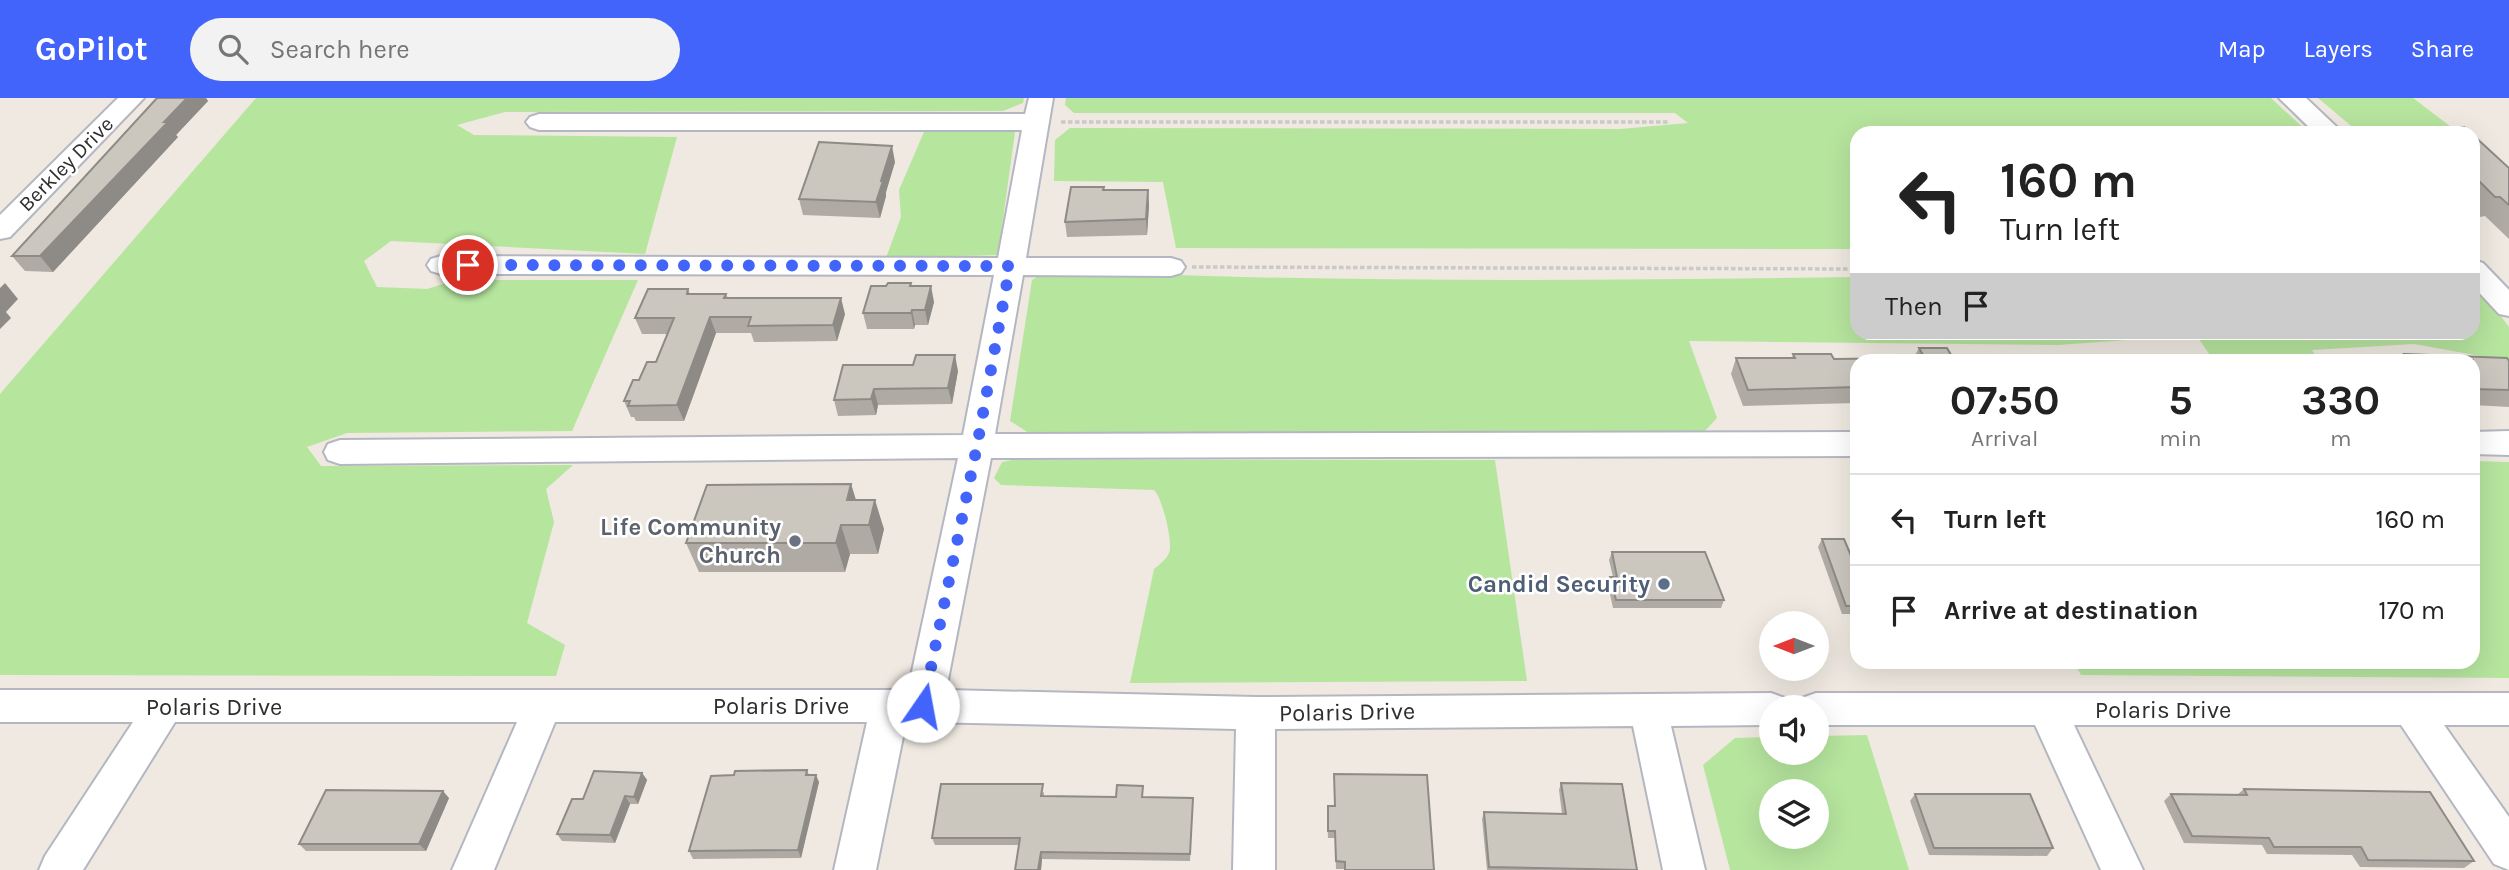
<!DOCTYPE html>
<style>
body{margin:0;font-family:Karla,sans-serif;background:#f2f2f2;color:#222;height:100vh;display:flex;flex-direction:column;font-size:26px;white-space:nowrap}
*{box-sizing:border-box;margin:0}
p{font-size:23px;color:#767676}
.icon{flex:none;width:38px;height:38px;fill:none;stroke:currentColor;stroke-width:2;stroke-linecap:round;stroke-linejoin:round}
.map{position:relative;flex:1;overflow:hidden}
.sheet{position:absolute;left:1850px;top:256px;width:630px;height:315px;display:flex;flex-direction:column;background:#fff;border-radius:21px;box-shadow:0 7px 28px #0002}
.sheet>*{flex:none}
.hud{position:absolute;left:1850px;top:28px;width:630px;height:214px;border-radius:21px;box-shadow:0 7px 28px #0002;background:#fff;color:#222;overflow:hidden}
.needle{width:46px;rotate:270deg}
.controls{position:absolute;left:1759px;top:513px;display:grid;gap:14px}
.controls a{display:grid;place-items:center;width:70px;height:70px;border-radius:50%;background:#fff;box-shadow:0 7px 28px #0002;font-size:35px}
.pin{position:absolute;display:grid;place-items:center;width:60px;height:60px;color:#fff;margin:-30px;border:4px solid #fff;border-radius:50%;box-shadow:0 2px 7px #0007}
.me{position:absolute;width:77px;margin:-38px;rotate:12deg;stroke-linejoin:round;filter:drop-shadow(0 0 5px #0008)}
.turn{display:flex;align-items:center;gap:24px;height:147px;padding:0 35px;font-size:32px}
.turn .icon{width:91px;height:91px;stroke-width:2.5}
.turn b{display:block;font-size:49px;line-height:60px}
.then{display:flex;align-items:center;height:66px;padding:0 35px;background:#0003;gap:14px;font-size:26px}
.eta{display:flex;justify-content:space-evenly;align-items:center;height:119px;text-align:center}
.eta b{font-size:42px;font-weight:700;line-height:49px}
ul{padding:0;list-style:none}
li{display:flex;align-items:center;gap:21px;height:91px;padding:0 35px;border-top:2px solid #e0e0e0}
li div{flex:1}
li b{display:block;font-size:26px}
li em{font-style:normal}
header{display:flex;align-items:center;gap:42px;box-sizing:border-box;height:98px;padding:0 35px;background:#4264fb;color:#fff}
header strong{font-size:33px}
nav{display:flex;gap:38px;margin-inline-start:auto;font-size:24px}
.search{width:490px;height:63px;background:#f2f2f2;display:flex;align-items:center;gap:18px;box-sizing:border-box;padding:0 24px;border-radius:38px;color:#767676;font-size:26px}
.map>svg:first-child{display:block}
.green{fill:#b6e59e;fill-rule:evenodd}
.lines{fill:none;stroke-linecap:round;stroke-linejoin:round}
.minor-casing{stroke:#b4b7c1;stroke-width:4}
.path{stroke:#c9c9c9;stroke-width:3.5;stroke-dasharray:4.5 2.5;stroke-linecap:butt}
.minor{fill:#fff;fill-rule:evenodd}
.wall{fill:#afaba4}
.shaded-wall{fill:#8e8b86}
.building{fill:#cbc7bf;stroke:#8e8b86;stroke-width:2}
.route{stroke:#4264fb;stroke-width:12;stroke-dasharray:0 21.6}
.worship-dot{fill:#6b7280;stroke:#fff;stroke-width:2.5}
.service-dot{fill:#5c6f8a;stroke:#fff;stroke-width:2.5}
.labels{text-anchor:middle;stroke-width:5;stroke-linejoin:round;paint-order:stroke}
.far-street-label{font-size:21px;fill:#2e2e2e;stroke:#fff}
.worship-label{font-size:24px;font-weight:bold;fill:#5b616d;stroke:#fff;text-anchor:end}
.service-label{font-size:24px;font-weight:bold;fill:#4e5e75;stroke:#fff;text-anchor:end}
.street-label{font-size:24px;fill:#2e2e2e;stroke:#fff}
</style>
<header>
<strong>GoPilot</strong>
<div class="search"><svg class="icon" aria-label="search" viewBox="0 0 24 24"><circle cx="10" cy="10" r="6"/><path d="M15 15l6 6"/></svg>Search here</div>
<nav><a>Map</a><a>Layers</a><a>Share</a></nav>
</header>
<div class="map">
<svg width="2509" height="772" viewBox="0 0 2509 772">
<rect width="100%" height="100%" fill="#efe9e1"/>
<!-- green -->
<g class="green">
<path d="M256 0H1024L1023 5 1003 13 505 14 457 27 474 37 677 39 645 156 391 143 364 163 377 189 427 191 456 182H638L572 333 347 335 307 349 321 368 573 367 546 391 554 424 527 525 565 547 556 578 0 577V296Z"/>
<path d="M1066 0H2271L2309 35H1857V151L1176 150 1163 84 1054 83 1055 42 1070 30 1620 31 1688 25 1675 15H1074L1065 7Z"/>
<path d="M2318 0H2413L2459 35 2356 32Z"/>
<path d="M924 34H1015L998 157 886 160 901 119 899 92Z"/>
<path d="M1047 172C1316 185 1587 183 1857 179V234H2473V181L2509 229V273L2497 261 2414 246 2312 252 2318 262 2212 260 2196 237 2058 247 1689 243 1717 320 1702 336 1035 339 1010 323 1032 182Z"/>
<path d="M1012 362H1495L1527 583 1130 585 1154 471C1160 466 1170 459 1170 450 1171 437 1162 400 1154 392L1001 387 994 380 1002 364Z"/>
<path d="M2473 363 2509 364V580L2081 577 2074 564H2473Z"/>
<path d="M1867 637 1909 772H1730L1703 667 1735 640 1771 639V654H1816L1817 638ZM1816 693V738H1771V693Z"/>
</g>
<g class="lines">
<!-- minor casing -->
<g class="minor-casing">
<g id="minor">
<path d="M118 0H144L10 139 0 141V117Z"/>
<path d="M1029 0H1053L1026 160H1171L1181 163 1185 169 1181 175 1171 178 1023 177 995 336 1857 334V358L991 360 946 592 1256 599 1771 595 1785 600 1789 609H1771V627L1671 628 1705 772H1663L1633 628 1275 631V772H1233L1236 631 924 624H906L876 772H834L867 624H555L494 772H452L517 624H175L83 772H39L45 758 133 624H0V592H908L958 360 340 366 328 362 324 354 328 346 340 342 963 337 994 177 441 176 431 173 427 167 431 161 441 158 998 160 1022 32H539L530 29 526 24 530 19 539 16H1025Z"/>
<path d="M2279 0H2306L2343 35H2315Z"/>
<path d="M2473 162 2483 165 2509 192V218L2499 216 2473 188Z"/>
<path d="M2509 333V357L2473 356V334Z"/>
<path d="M1816 595H2509V627H2444L2509 719V772L2494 766 2401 627H2074L2143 772H2101L2035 627H1816V609H1798L1802 600Z"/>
</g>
</g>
<!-- path -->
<g class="path">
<path d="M1061 24H1669"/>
<path d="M1192 169 1857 171"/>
</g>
<!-- minor -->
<use href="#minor" class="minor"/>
</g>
<!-- wall -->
<g class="wall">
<path d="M157 0H206L208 3 176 37 178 39 53 174 25 173 12 158Z"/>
<path d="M2422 29 2471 35H2418Z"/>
<path d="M2473 37 2509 70V141L2485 118 2480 119 2473 112Z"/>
<path d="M895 64 886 94V98L880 120 803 117 799 101Z"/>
<path d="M1104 89V92H1148L1149 108 1147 137 1067 139 1065 124Z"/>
<path d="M911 185 912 188 934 204 928 227H915L914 231H867L863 215 886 188Z"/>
<path d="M688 191 690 196H726L728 200 845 216 837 243 754 244 751 235H716L684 323H636L634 319H631L624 303 639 282 656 264 668 236H642L635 220Z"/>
<path d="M1919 250 1954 262H1857V305L1743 308 1731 276 1736 260H1792L1793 256 1834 261 1911 260 1913 257H1915Z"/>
<path d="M2404 256 2509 263V309L2473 307V262H2345L2400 261Z"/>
<path d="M843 267 958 273 952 306 878 307 876 317 838 318 834 302Z"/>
<path d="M851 386 856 402 884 431 878 456H850L845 474H699L686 445Z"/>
<path d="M1822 441 1857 472V516H1842L1818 449Z"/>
<path d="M1612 454 1724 502 1721 510H1613L1608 487 1610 479H1613L1609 462Z"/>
<path d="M807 672 809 677 819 684 801 760 693 761 689 753 734 677Z"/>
<path d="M642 675 647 682 638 706H630L615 745 562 743 557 736 583 701Z"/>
<path d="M1334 676 1434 772H1344V771H1336L1335 740H1328L1327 715 1328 708H1334Z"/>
<path d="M1561 685 1637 772H1487L1482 721 1484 714 1562 716 1559 692Z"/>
<path d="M1143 688V699L1193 700 1190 763 1042 761 1041 772H1015L1019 747H935L932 740 1044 694V698L1116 699Z"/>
<path d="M2244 691 2474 763 2464 770 2360 769 2352 757 2267 756 2262 747 2184 745 2164 703 2171 696 2237 697Z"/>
<path d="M1915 696 2053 750 2047 758 1929 757 1910 703Z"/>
<path d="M449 700 426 753H306L299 746Z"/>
</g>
<!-- shaded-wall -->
<g class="shaded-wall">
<path d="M187 0H206L208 3 176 37 178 39 53 174 40 158Z"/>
<path d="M892 48 895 64 886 94V98L880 120 876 104 881 83Z"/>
<path d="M1148 92 1149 108 1147 137 1146 121Z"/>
<path d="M5 185 18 201 6 214 11 220 0 231V190Z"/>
<path d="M931 188 934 204 928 227 925 212Z"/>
<path d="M841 200 845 216 837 243 833 227Z"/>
<path d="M912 212 915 227 914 231 911 215Z"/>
<path d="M710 219 716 235 684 323 677 307Z"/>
<path d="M955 257 958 273 952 306 948 290Z"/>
<path d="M874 291 878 307 876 317 871 301Z"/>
<path d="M851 386 860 416 847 402Z"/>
<path d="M875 402 884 431 878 456 869 427Z"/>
<path d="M841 427 850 456 845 474 836 445Z"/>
<path d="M642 675 647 682 638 706 634 699Z"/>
<path d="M816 677 819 684 801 760 798 752Z"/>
<path d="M443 693 449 700 426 753 419 746Z"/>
<path d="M625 698 630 706 615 745 610 737Z"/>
<path d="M1041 754 1042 761 1041 772H1038Z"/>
</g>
<!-- building -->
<g class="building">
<path d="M157 0H187L164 24H168L40 158H12Z"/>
<path d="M2422 29H2464L2471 35H2429Z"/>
<path d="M2473 37 2509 70V107L2500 99H2495L2473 77Z"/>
<path d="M819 44 892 48 881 83H883L876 104 799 101Z"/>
<path d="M1071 89H1104L1103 92H1148L1146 121 1065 124Z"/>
<path d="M888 185H911L910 188H931L925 212H912L911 215H863L871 188H886Z"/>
<path d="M648 191H688L687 196H726L724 200H841L833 227 748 228 751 219H710L677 307 628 308 630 303H624L633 282H639L647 264H656L674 220H635Z"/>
<path d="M1919 250H1947L1954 262H1857V289L1748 292 1736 260H1795L1793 256H1831L1834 261 1914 260 1913 257H1923Z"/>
<path d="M2404 256 2507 260 2509 263V292L2473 291V262H2346L2407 261Z"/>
<path d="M916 257H955L948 290 874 291 871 301 834 302 843 267H913Z"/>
<path d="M2194 257 2198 262 2258 261 2259 262H2102L2100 259Z"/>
<path d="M851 386 847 402H875L869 427H841L836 445H686L707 387Z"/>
<path d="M1822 441H1844L1857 472V508H1846Z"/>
<path d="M1612 454H1705L1724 502H1616L1610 479H1617Z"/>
<path d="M807 672 806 677H816L798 752 689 753 711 678 734 677 735 673Z"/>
<path d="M594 673 642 675 634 699 625 698 610 737 557 736 572 701H583Z"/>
<path d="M1334 676 1427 677 1434 772H1345V764L1336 763 1335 733H1328V708H1335Z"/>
<path d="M1561 685 1622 686 1637 772 1489 769 1484 714 1566 716Z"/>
<path d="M941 686H1043L1041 698 1116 699 1117 687 1143 688 1142 699 1193 700 1190 756 1041 754 1038 772H1015L1020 740H932Z"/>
<path d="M2244 691 2430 694 2474 763 2368 762 2361 749H2274L2269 740 2192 738 2171 696 2247 697Z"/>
<path d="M326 692 443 693 419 746H299Z"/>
<path d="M1915 696H2030L2053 750H1934Z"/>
</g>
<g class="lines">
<!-- route -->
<path class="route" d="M468 167 1010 168 977 348 923 608"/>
</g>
<!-- markers -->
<circle class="worship-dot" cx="795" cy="443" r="7"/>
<circle class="service-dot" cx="1664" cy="486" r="7"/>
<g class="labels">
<!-- far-street labels -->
<g class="far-street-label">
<text transform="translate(66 66) rotate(-45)" y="7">Berkley Drive</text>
</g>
<!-- worship labels -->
<g class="worship-label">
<text x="781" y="437">Life Community<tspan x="781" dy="28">Church</tspan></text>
</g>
<!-- service labels -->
<g class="service-label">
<text x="1650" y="494">Candid Security</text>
</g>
<!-- street labels -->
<g class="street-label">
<text x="781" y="616">Polaris Drive</text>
<text x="214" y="617">Polaris Drive</text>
<text x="2163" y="620">Polaris Drive</text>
<text transform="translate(1347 614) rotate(-1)" y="8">Polaris Drive</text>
</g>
</g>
</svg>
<div class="controls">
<a><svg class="needle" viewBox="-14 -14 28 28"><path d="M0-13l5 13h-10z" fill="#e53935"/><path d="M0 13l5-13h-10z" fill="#767676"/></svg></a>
<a><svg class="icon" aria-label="sound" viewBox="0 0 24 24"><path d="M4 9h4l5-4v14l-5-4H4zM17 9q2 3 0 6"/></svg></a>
<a><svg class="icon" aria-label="layers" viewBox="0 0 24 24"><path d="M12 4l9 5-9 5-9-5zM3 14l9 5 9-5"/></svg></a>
</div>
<div class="pin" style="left:468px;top:167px;background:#d93025"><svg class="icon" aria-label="arrive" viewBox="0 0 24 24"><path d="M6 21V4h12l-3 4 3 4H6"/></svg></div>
<svg class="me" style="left:923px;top:608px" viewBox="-20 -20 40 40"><circle r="19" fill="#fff"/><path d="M0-13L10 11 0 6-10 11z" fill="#4264fb"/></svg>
<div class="hud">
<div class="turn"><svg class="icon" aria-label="left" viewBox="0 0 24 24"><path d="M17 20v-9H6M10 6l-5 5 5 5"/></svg><div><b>160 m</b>Turn left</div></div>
<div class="then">Then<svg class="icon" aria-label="arrive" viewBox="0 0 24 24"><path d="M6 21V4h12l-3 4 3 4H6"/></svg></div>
</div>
<section class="sheet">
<div class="eta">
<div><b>07:50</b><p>Arrival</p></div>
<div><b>5</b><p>min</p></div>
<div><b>330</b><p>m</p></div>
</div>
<ul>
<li><svg class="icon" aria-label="left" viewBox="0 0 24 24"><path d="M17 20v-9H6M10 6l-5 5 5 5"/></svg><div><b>Turn left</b></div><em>160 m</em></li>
<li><svg class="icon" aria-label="arrive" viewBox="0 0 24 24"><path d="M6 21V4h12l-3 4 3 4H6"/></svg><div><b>Arrive at destination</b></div><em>170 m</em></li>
</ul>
</section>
</div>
